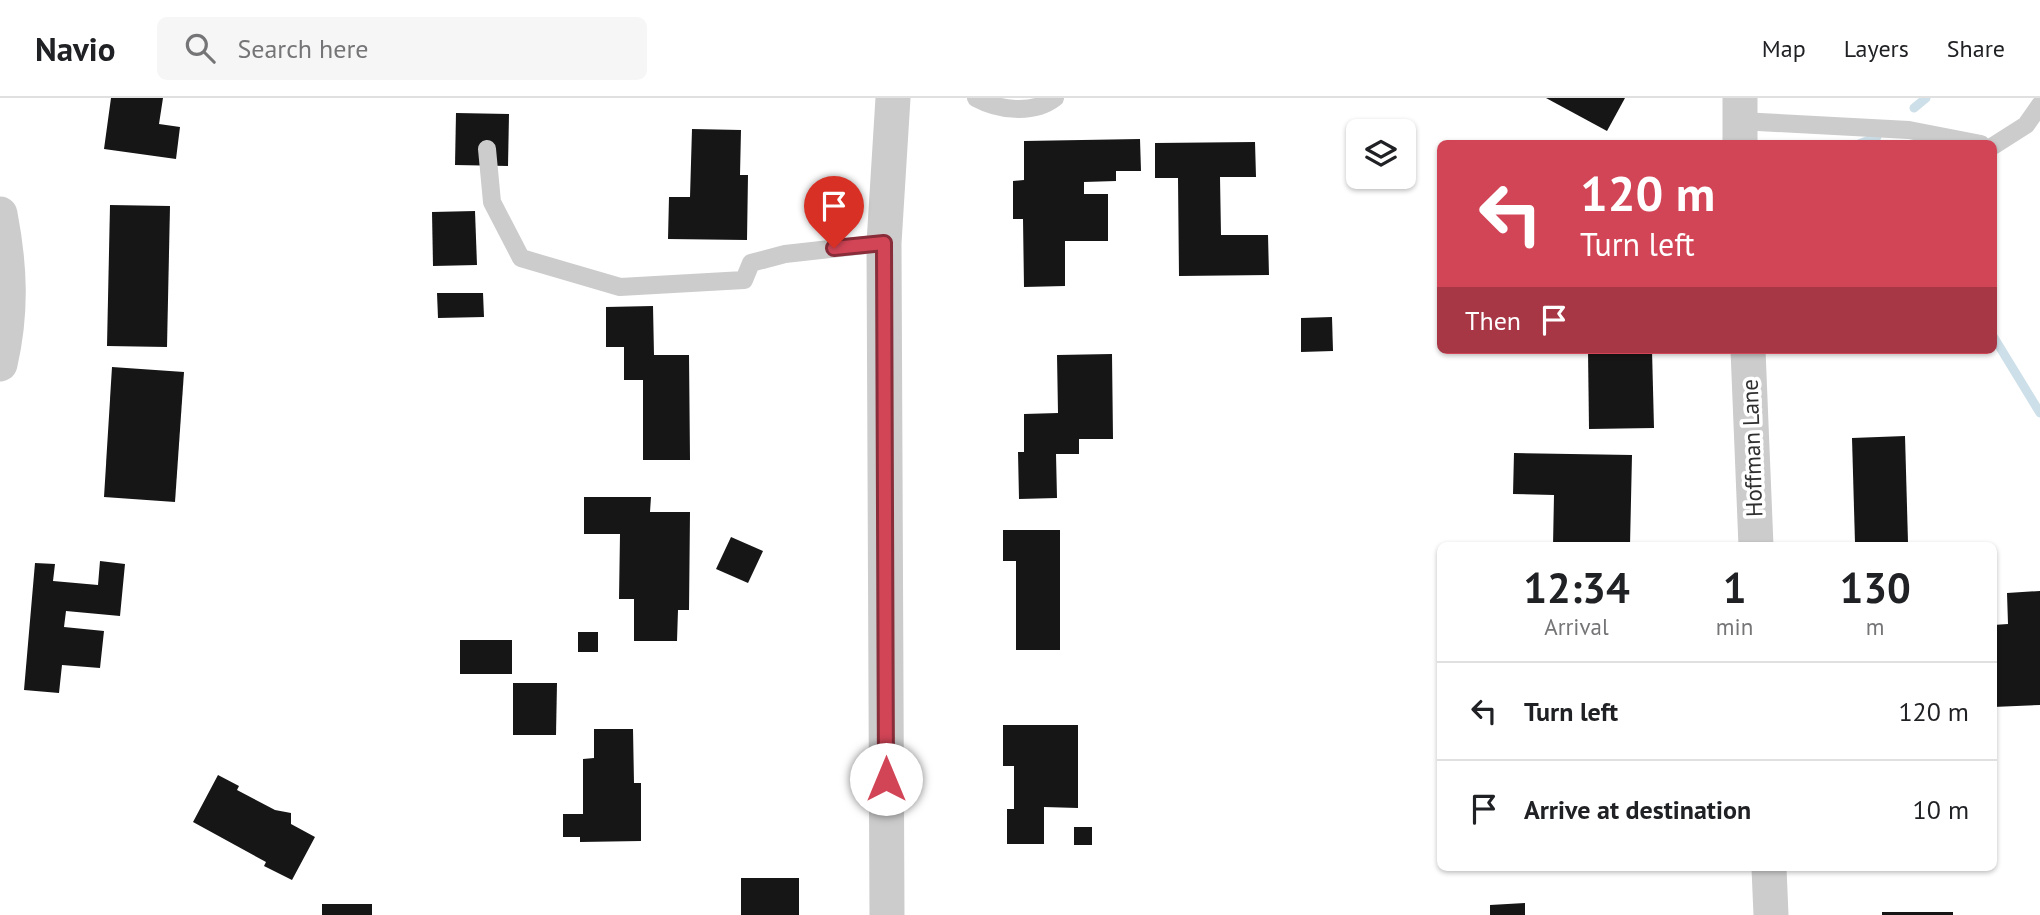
<!DOCTYPE html>
<style>
body{margin:0;font-family:"PT Sans",sans-serif;background:#f6f6f6;color:#202124;height:100vh;display:flex;flex-direction:column;font-size:26px;white-space:nowrap}
*{box-sizing:border-box;margin:0}
p{font-size:23px;color:#757577}
.icon{flex:none;width:38px;height:38px;fill:none;stroke:currentColor;stroke-width:2;stroke-linecap:round;stroke-linejoin:round}
.map{position:relative;flex:1;overflow:hidden}
.sheet{position:absolute;left:1437px;top:444px;width:560px;height:329px;display:flex;flex-direction:column;background:#fff;border-radius:10px;box-shadow:0 2px 5px #0004}
.sheet>*{flex:none}
.guide{position:absolute;left:1437px;top:42px;width:560px;height:214px;border-radius:10px;box-shadow:0 2px 5px #0004;background:#d24557;color:#fff;overflow:hidden}
.controls{position:absolute;left:1346px;top:21px;display:grid;gap:14px}
.controls a{display:grid;place-items:center;width:70px;height:70px;border-radius:10px;background:#fff;box-shadow:0 2px 5px #0004;font-size:35px}
.pin{position:absolute;display:grid;place-items:center;width:60px;height:60px;color:#fff;margin:-72px -30px;border-radius:50% 50% 50% 0;rotate:-45deg;box-shadow:0 0 7px #0007}
.pin .icon{rotate:45deg}
.me{position:absolute;width:77px;margin:-38px;rotate:0deg;stroke-linejoin:round;filter:drop-shadow(0 0 5px #0008)}
.turn{display:flex;align-items:center;gap:24px;height:147px;padding:0 28px;font-size:32px}
.turn .icon{width:91px;height:91px;stroke-width:2.5}
.turn b{display:block;font-size:49px;line-height:60px}
.then{display:flex;align-items:center;height:66px;padding:0 28px;background:#0003;gap:14px;font-size:26px}
.eta{display:flex;justify-content:space-evenly;align-items:center;height:119px;text-align:center}
.eta b{font-size:42px;font-weight:700;line-height:49px}
ul{padding:0;list-style:none}
li{display:flex;align-items:center;gap:21px;height:98px;padding:0 28px;border-top:2px solid #e0e0e0}
li div{flex:1}
li b{display:block;font-size:26px}
li em{font-style:normal}
header{display:flex;align-items:center;gap:42px;box-sizing:border-box;height:98px;padding:0 35px;background:#fff;border-bottom:2px solid #e0e0e0}
header strong{font-size:33px}
nav{display:flex;gap:38px;margin-inline-start:auto;font-size:24px}
.search{width:490px;height:63px;background:#f6f6f6;display:flex;align-items:center;gap:18px;box-sizing:border-box;padding:0 24px;border-radius:10px;color:#757577;font-size:26px}
.map>svg:first-child{display:block}
.lines{fill:none;stroke-linecap:round;stroke-linejoin:round}
.stream{stroke:#cddfe8;stroke-width:9}
.building{fill:#161616}
.lane{stroke:#ccc;stroke-width:18}
.street{stroke:#ccc;stroke-width:35}
.route-casing{stroke:#882d39;stroke-width:18}
.route{stroke:#d24557;stroke-width:12}
.labels{text-anchor:middle;stroke-width:7;stroke-linejoin:round;paint-order:stroke}
.street-label{font-size:23px;fill:#2f2f2f;stroke:#fff}
</style>
<header>
<strong>Navio</strong>
<div class="search"><svg class="icon" aria-label="search" viewBox="0 0 24 24"><circle cx="10" cy="10" r="6"/><path d="M15 15l6 6"/></svg>Search here</div>
<nav><a>Map</a><a>Layers</a><a>Share</a></nav>
</header>
<div class="map">
<svg width="2040" height="817" viewBox="0 0 2040 817">
<rect width="100%" height="100%" fill="#fff"/>
<g class="lines">
<!-- stream -->
<g class="stream">
<path d="M1914 10 1926 0"/>
<path d="M1859 46 1877 39"/>
<path d="M1993 238 2040 315"/>
</g>
</g>
<!-- building -->
<g class="building">
<path d="M111 0H163L159 26 180 29 176 61 104 51Z"/>
<path d="M1546 0H1625L1607 33Z"/>
<path d="M456 15 509 16 508 68 455 67Z"/>
<path d="M692 31 741 32 740 77H748L747 142 668 141 669 99H690Z"/>
<path d="M1140 41 1141 73H1116V83L1084 84V96H1108V143H1065V188L1024 189 1023 121H1013V83L1024 82V43Z"/>
<path d="M1255 44 1256 79H1220L1221 137H1268L1269 177 1179 178 1178 80H1155V45Z"/>
<path d="M110 107 170 108 167 249 107 248Z"/>
<path d="M475 113 477 167 433 168 432 114Z"/>
<path d="M437 195H483L484 219 438 220Z"/>
<path d="M653 208 654 257H689L690 362H643V282H624V249H606V209Z"/>
<path d="M1332 219 1333 253 1301 254V220Z"/>
<path d="M1588 252H1652L1654 330 1589 331Z"/>
<path d="M1112 256 1113 341H1079V356H1056L1057 400 1019 401 1018 354H1024V316L1058 315 1057 257Z"/>
<path d="M112 269 184 274 175 404 104 399Z"/>
<path d="M1905 338 1908 444 1855 445 1852 340Z"/>
<path d="M1514 355 1632 357 1630 448H1553L1554 397 1513 396Z"/>
<path d="M584 399H651L650 414H690L689 512H678L677 543H634V501H619L620 436H584Z"/>
<path d="M1003 432H1060V552H1016V463H1003Z"/>
<path d="M731 439 763 453 748 485 716 471Z"/>
<path d="M100 463 125 466 120 518 66 513 64 529 104 533 100 570 62 567 59 595 24 592 35 465 55 466 53 483 98 487Z"/>
<path d="M2040 493V607L1993 609V527L2008 526 2007 495Z"/>
<rect x="578" y="534" width="20" height="20"/>
<rect x="460" y="542" width="52" height="34"/>
<path d="M513 585H557L556 637H513Z"/>
<path d="M1003 627H1078V710L1044 709V746H1007V711H1014V668H1003Z"/>
<path d="M594 631H633L634 685H641V743L580 744V739H563V716H583V661L594 660Z"/>
<path d="M218 677 239 688 237 692 275 712 291 715V726L315 739 292 782 264 768 266 764 193 724Z"/>
<rect x="1074" y="729" width="18" height="18"/>
<path d="M1590 770H1631V772L1590 773Z"/>
<path d="M1895 770H1936V772L1895 773Z"/>
<rect x="741" y="780" width="58" height="37"/>
<path d="M1525 805V817H1490V807Z"/>
<rect x="322" y="806" width="50" height="11"/>
<rect x="1882" y="814" width="71" height="3"/>
</g>
<g class="lines">
<!-- lane -->
<g class="lane">
<path d="M976 0C998 12 1033 17 1055 0"/>
<path d="M1740 23 1909 32 1981 46"/>
<path d="M1993 48 2026 27 2040 7"/>
<path d="M487 51 492 104 521 160 620 189 744 182 751 165 785 156 884 145"/>
</g>
<!-- street -->
<g class="street">
<path d="M1740 46V0"/>
<path d="M0 116C10 168 12 214 0 266"/>
<path d="M1748 252 1756 448"/>
<path d="M1769 770 1771 817"/>
<path d="M887 817 884 145 893 0"/>
</g>
</g>
<g class="lines">
<!-- route casing -->
<g class="route-casing">
<path id="route" d="M834 150 884 145 886 681"/>
</g>
<!-- route -->
<use href="#route" class="route"/>
</g>
<g class="labels">
<!-- street labels -->
<g class="street-label">
<text transform="translate(1752 350) rotate(-92)" y="8">Hoffman Lane</text>
</g>
</g>
</svg>
<div class="controls">
<a><svg class="icon" aria-label="layers" viewBox="0 0 24 24"><path d="M12 4l9 5-9 5-9-5zM3 14l9 5 9-5"/></svg></a>
</div>
<div class="pin" style="left:834px;top:150px;background:#d93025"><svg class="icon" aria-label="arrive" viewBox="0 0 24 24"><path d="M6 21V4h12l-3 4 3 4H6"/></svg></div>
<svg class="me" style="left:886px;top:681px" viewBox="-20 -20 40 40"><circle r="19" fill="#fff"/><path d="M0-13L10 11 0 6-10 11z" fill="#d24557"/></svg>
<div class="guide">
<div class="turn"><svg class="icon" aria-label="left" viewBox="0 0 24 24"><path d="M17 20v-9H6M10 6l-5 5 5 5"/></svg><div><b>120 m</b>Turn left</div></div>
<div class="then">Then<svg class="icon" aria-label="arrive" viewBox="0 0 24 24"><path d="M6 21V4h12l-3 4 3 4H6"/></svg></div>
</div>
<section class="sheet">
<div class="eta">
<div><b>12:34</b><p>Arrival</p></div>
<div><b>1</b><p>min</p></div>
<div><b>130</b><p>m</p></div>
</div>
<ul>
<li><svg class="icon" aria-label="left" viewBox="0 0 24 24"><path d="M17 20v-9H6M10 6l-5 5 5 5"/></svg><div><b>Turn left</b></div><em>120 m</em></li>
<li><svg class="icon" aria-label="arrive" viewBox="0 0 24 24"><path d="M6 21V4h12l-3 4 3 4H6"/></svg><div><b>Arrive at destination</b></div><em>10 m</em></li>
</ul>
</section>
</div>
